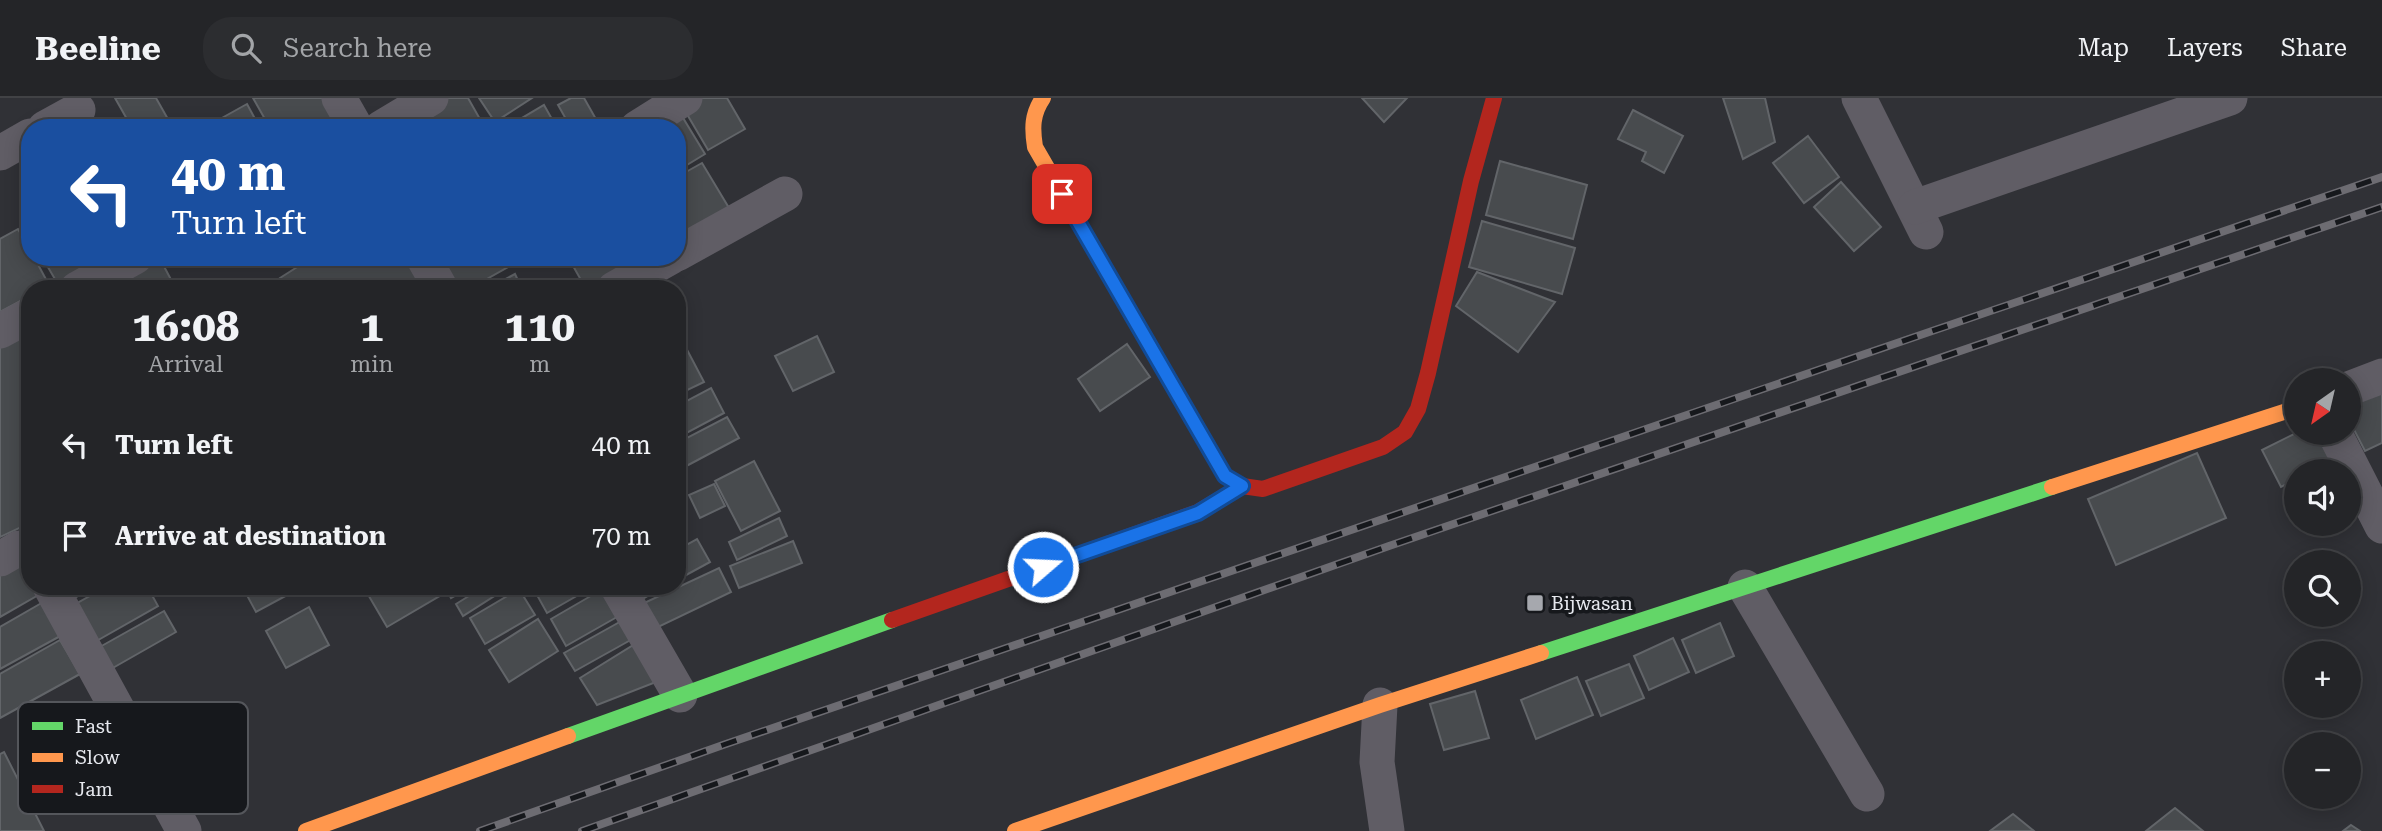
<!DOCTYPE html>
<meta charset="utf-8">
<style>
body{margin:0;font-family:"Roboto Serif",serif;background:#2c2d30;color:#f1f3f6;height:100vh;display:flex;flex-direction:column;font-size:26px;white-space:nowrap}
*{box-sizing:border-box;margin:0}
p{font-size:23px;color:#a3a5a8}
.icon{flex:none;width:38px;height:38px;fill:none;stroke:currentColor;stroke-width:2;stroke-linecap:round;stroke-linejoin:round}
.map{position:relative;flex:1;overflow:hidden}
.sheet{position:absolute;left:21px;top:182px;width:665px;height:315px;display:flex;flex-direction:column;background:#242528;border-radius:28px;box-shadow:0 4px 18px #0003,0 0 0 2px #414245}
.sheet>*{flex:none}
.banner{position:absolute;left:21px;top:21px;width:665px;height:147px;border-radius:28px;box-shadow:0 4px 18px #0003,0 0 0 2px #414245;background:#1a4fa0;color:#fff;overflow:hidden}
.needle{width:46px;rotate:214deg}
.buttons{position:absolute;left:2284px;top:270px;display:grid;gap:14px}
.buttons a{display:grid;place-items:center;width:77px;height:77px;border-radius:50%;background:#242528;box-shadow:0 4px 18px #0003,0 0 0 2px #414245;font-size:35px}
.pin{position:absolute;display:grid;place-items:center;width:60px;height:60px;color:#fff;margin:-30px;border-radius:14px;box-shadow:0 4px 10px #0006}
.me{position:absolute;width:77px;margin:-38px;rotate:71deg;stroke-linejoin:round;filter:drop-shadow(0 0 5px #0008)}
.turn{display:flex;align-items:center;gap:24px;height:147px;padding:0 35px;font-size:32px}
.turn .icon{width:91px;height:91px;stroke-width:2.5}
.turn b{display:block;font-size:49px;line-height:60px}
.eta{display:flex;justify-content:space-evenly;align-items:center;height:119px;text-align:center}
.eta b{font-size:42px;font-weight:700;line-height:49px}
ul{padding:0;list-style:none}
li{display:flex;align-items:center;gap:21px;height:91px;padding:0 35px}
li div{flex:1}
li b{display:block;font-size:26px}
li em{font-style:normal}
header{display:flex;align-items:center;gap:42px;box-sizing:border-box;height:98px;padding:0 35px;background:#242528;border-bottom:2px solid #414245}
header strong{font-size:33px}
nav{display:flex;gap:38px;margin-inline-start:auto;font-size:24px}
.search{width:490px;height:63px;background:#2c2d30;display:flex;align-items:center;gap:18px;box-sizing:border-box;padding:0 24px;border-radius:28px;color:#a3a5a8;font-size:26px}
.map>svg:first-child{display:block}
.building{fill:#484b4e;stroke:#626569;stroke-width:2}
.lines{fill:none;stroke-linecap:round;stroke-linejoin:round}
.street{stroke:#605d65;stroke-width:35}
.fast{stroke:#63d668;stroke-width:16}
.slow{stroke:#ff974d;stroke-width:16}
.jam{stroke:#b3261e;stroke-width:16}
.rail-casing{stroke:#6d6c72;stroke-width:8}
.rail{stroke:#16181c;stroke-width:5;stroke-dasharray:16;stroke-linecap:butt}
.route-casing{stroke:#114b97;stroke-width:18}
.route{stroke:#1a73e8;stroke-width:12}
.poi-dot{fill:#a6a8ae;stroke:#16181c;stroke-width:2.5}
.labels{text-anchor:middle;stroke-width:7;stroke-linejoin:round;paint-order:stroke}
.poi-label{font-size:19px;fill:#e6e8ee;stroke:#16181c;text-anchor:start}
.key{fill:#16181c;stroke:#54565b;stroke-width:2}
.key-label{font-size:19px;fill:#e6e8ee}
</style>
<header>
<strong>Beeline</strong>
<div class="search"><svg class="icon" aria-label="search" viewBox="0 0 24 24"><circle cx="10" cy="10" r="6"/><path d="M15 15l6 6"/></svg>Search here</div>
<nav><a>Map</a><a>Layers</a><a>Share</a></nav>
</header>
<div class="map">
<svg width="2382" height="733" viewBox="0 0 2382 733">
<rect width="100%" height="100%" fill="#303136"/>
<!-- building -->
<g class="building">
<path d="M115 0H156L173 30H132Z"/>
<path d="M253 0H325L341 30H270Z"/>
<path d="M434 0H468L485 30H433L420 8Z"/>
<path d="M479 0H532L495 24Z"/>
<path d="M571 0H584L601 30H571L558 7Z"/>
<path d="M691 0H727L745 31 708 52 681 6Z"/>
<path d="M1362 0H1407L1384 24Z"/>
<path d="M1723 0H1765L1775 44 1743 61Z"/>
<path d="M247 6 260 30H204Z"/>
<path d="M544 7 557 30H505Z"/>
<path d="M677 10 705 56 677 73V30H642Z"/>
<path d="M1633 12 1683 38 1664 75 1642 63 1646 54 1618 41Z"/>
<path d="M1808 38 1839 79 1804 105 1773 65Z"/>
<path d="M1500 63 1587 87 1573 141 1486 117Z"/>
<path d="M702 65 729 110 689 134 677 115V79Z"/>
<path d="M1841 84 1881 129 1854 153 1814 109Z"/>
<path d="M1482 123 1575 150 1562 196 1469 169Z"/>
<path d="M18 131 30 152V159H34L49 187 43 191H30V198L0 214V141Z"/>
<path d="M42 159H111L59 188Z"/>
<path d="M159 159 176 191H116L112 184Z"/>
<path d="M313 159H410L429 191H287L280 180Z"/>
<path d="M436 159H503L508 169 469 191H453Z"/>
<path d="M513 159H530L517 167Z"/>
<path d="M568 159H637L639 161 586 191Z"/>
<path d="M1477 174 1555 204 1518 254 1456 208Z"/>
<path d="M515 176 522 191H487Z"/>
<path d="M267 182 272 191H252Z"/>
<path d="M30 231V425L0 439V248Z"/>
<path d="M817 238 834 274 793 293 775 258Z"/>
<path d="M684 246 704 284 677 297V250Z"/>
<path d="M1127 246 1150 279 1100 313 1078 281Z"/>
<path d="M711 290 724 315 679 339 677 335V308Z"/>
<path d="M2382 290V345L2365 353 2348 320V300Z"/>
<path d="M727 319 739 340 677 373V345Z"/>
<path d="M2298 334H2325L2338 360 2313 373H2296V381L2281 389 2262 352Z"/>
<path d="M2197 355 2226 420 2116 467 2088 401Z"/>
<path d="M754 363 780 413 741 433 715 383Z"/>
<path d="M714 386 725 408 700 420 689 397Z"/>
<path d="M779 420 787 438 737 462 729 444Z"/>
<path d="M697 441 710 464 677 482V452Z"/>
<path d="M793 443 802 465 739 490 730 468Z"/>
<path d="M23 460 30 473V488H38L42 495 0 519V473Z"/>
<path d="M719 470 731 494 654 531 642 506Z"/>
<path d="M63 488H96L71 502Z"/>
<path d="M108 488H147L158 508 93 545 72 508Z"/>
<path d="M242 488H304L256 514Z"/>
<path d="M363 488H439L443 496 387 529Z"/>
<path d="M445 488H472L451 500Z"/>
<path d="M485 488H510L463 518 456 506Z"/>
<path d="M532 488H594L547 515Z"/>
<path d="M608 488 624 515 566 548 551 521Z"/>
<path d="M629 488H665L637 504Z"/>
<path d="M519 491 535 517 485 546 470 520Z"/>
<path d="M45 503 64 536 0 571V529Z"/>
<path d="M309 509 329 547 286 570 266 533Z"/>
<path d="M164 513 176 534 111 571 98 550Z"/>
<path d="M538 521 558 553 509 584 489 552Z"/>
<path d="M625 521 636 539 575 573 564 555Z"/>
<path d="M1720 525 1734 558 1696 575 1682 542Z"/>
<path d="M1673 540 1689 574 1649 592 1634 558Z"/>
<path d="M60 542 80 576 0 620V576Z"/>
<path d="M635 546 656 584 597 607 580 580Z"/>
<path d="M1629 566 1644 600 1601 618 1586 583Z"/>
<path d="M1577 579 1593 617 1536 641 1521 602Z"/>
<path d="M1475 593 1489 640 1444 652 1430 606Z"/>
<path d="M4 654 44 733H0V656Z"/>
<path d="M2175 710 2203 733H2146Z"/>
<path d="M2013 716 2034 733H1990Z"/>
<path d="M2351 727 2360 733H2343Z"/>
</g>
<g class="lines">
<!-- street -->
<g class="street">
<path d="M339 0 356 30"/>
<path d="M1859 0 1926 134"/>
<path d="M45 30 78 12"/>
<path d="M381 30 431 0"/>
<path d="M637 30 685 0"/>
<path d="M0 55 30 38"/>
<path d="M1915 109 2230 0"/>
<path d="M677 156 785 96"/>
<path d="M423 159 441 191"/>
<path d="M77 191 135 159"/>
<path d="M614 191 671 159"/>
<path d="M0 233 30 217"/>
<path d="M2348 291 2382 278"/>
<path d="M2334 334 2382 428"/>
<path d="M0 461 19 450 30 454"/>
<path d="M50 488 184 733"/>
<path d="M617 488 680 597"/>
<path d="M1745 489 1867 696"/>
<path d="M1380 607 1377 664 1387 733"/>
</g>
<!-- fast -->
<g class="fast">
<path d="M1541 555 2052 389"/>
<path d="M568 638 892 522"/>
</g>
<!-- slow -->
<g class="slow">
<path d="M1043 0C1032 16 1032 30 1035 49L1212 355"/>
<path d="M2052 389 2296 310"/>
<path d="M306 733 568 638"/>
<path d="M1015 733 1380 607 1541 555"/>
</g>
<!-- jam -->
<g class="jam">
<path d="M1212 355 1225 378 1242 388 1263 391 1383 349 1405 334 1418 311 1428 275 1471 83 1494 0"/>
<path d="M892 522 1198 414 1242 388"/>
</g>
<!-- rail casing -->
<g class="rail-casing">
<g id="rail">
<path d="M480 733 723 647 2382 79"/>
<path d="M582 733 1389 448 2382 109"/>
</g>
</g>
<!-- rail -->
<use href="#rail" class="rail"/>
</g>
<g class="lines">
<!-- route casing -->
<g class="route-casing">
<path id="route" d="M1043 469 1198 415 1242 388 1225 378 1062 96"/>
</g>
<!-- route -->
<use href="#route" class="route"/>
</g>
<!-- markers -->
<rect class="poi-dot" x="1526" y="496" width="18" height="18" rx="3.5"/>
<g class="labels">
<!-- poi labels -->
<g class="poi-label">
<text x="1551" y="512">Bijwasan</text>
</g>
</g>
<!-- legend -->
<rect x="18" y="604" width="230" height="112" rx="10" class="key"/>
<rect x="32" y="624" width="31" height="8" fill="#63d668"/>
<rect x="32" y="655" width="31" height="9" fill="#ff974d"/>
<rect x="32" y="687" width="31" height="8" fill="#b3261e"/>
<g class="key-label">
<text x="75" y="635">Fast</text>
<text x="75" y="666">Slow</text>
<text x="75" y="698">Jam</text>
</g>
</svg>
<div class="buttons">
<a><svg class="needle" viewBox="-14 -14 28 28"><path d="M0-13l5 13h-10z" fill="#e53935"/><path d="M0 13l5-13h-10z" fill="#a3a5a8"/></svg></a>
<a><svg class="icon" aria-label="sound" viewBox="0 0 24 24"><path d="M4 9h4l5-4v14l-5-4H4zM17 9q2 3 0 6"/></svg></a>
<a><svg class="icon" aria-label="search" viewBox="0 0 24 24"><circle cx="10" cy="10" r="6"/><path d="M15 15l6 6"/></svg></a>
<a>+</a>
<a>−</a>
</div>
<div class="pin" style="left:1062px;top:96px;background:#d93025"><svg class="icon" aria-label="arrive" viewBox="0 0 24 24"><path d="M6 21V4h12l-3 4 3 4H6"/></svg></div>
<svg class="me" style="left:1043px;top:469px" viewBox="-20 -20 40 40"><circle r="17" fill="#1a73e8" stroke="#fff" stroke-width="3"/><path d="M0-11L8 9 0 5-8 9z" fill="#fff"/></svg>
<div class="banner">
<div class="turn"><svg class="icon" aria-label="left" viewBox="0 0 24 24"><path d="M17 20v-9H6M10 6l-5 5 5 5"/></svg><div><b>40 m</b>Turn left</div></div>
</div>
<section class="sheet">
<div class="eta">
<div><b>16:08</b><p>Arrival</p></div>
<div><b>1</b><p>min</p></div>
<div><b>110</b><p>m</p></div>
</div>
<ul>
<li><svg class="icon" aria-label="left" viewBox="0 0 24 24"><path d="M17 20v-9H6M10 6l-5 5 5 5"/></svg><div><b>Turn left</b></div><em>40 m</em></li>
<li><svg class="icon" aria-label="arrive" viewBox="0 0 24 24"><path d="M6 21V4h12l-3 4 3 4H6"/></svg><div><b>Arrive at destination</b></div><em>70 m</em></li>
</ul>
</section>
</div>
